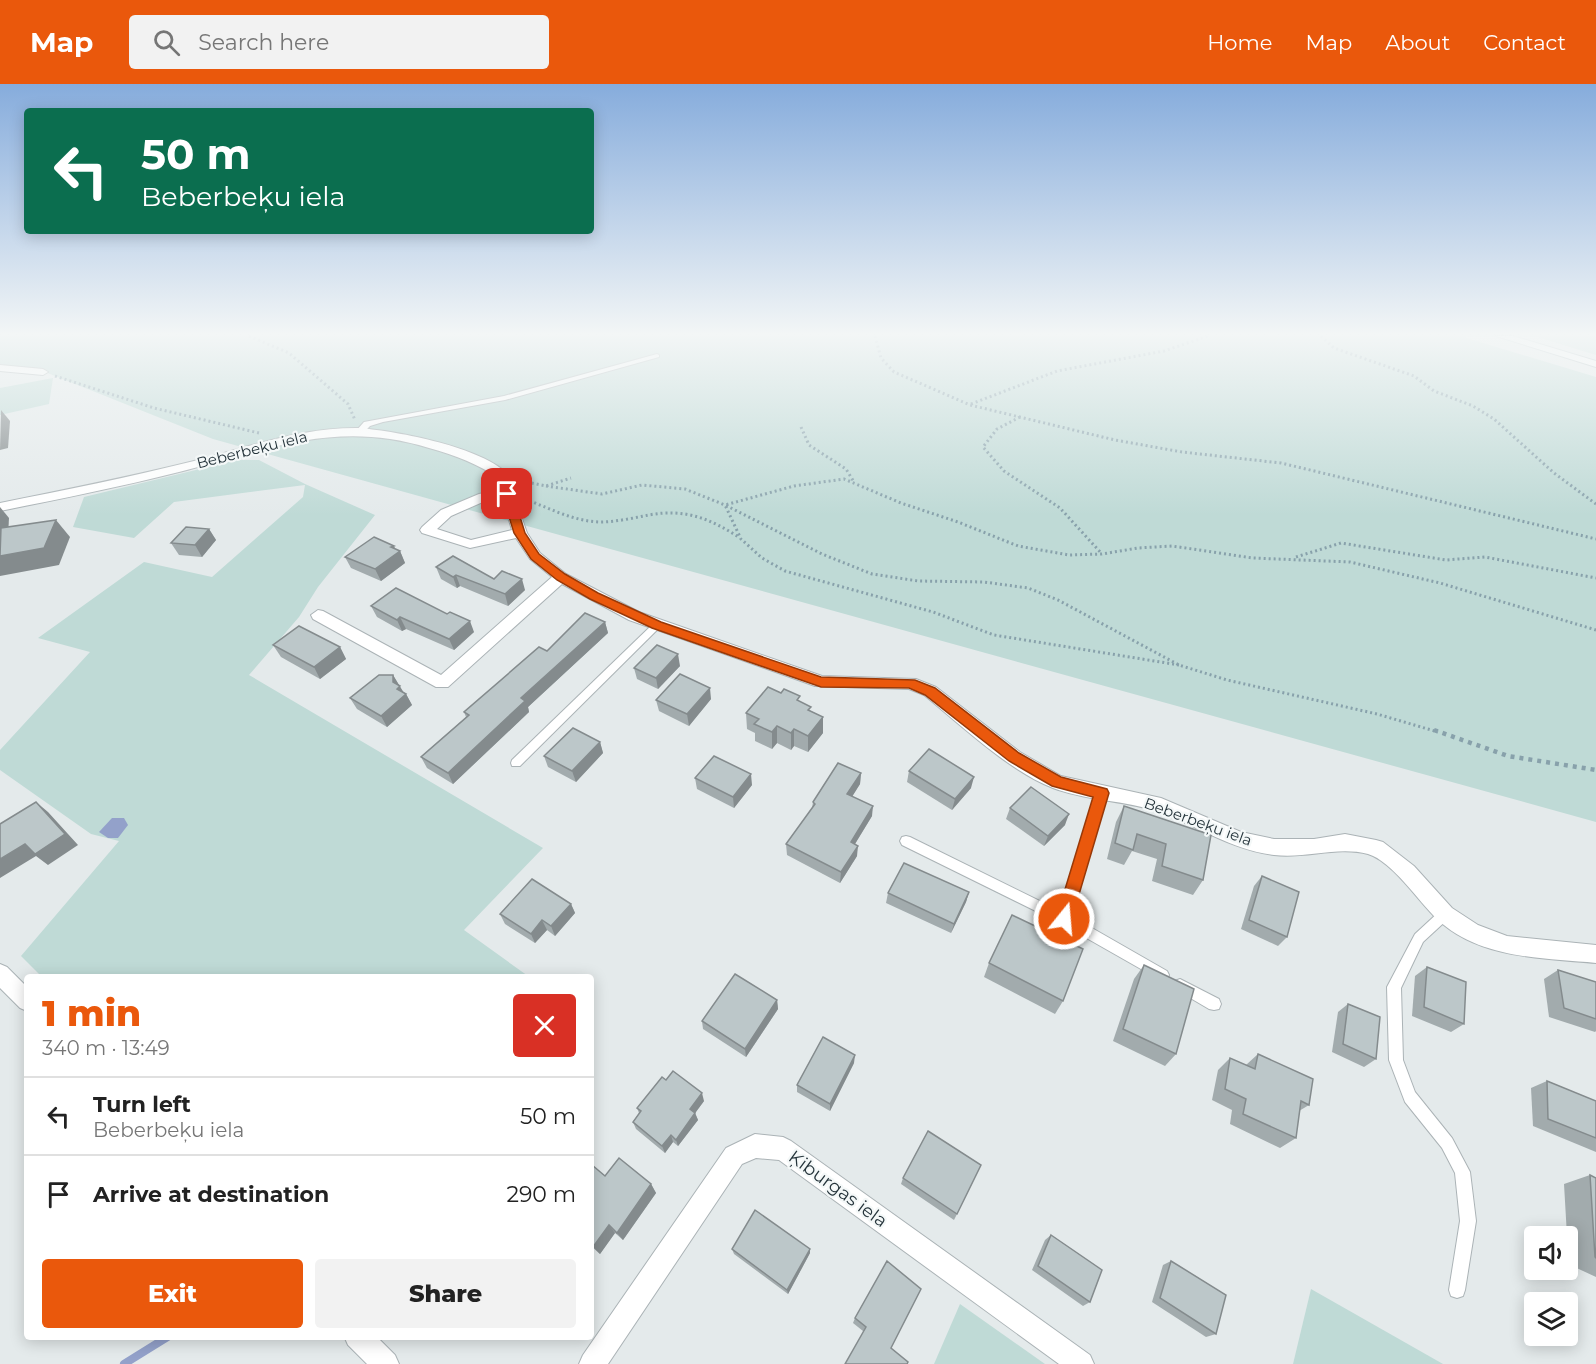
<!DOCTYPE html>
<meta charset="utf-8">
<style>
body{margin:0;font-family:Montserrat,sans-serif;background:#f2f2f2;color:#222;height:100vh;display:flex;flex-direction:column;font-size:22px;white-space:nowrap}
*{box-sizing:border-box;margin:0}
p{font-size:20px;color:#767676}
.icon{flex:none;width:33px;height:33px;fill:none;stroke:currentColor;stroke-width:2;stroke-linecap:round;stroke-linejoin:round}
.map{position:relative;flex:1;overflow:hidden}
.details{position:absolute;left:24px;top:890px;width:570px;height:366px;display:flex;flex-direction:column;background:#fff;border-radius:6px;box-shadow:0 3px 15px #0003}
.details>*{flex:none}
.top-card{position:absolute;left:24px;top:24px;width:570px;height:126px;border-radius:6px;box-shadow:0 3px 15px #0003;background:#0b6e4f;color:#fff;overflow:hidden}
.tools{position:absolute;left:1524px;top:1142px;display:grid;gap:12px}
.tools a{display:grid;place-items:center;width:54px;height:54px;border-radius:6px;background:#fff;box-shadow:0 3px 15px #0003;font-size:30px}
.pin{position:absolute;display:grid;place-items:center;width:51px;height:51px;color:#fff;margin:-26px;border-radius:12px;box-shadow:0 3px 9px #0006}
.me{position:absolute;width:66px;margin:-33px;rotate:17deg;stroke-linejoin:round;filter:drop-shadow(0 0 4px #0008)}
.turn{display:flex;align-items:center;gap:21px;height:126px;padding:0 18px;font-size:27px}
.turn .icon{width:78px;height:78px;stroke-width:2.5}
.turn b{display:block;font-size:42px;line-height:51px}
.round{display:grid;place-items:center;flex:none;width:63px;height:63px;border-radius:6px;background:#f2f2f2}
.summary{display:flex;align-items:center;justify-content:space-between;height:102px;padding:0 18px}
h1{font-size:36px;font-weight:800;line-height:45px;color:#ea580c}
.button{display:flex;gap:12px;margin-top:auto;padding:12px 18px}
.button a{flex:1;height:69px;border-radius:6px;background:#ea580c;color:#fff;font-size:24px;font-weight:800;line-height:69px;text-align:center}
.button a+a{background:#f2f2f2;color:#222}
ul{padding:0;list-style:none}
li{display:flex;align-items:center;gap:18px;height:78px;padding:0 18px;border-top:2px solid #e0e0e0}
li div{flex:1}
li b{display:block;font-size:22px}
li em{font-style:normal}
header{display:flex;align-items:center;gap:36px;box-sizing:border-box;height:84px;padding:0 30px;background:#ea580c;color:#fff}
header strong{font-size:28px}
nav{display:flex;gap:33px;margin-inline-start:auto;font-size:21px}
.search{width:420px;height:54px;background:#f2f2f2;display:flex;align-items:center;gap:15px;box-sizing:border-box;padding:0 21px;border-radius:6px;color:#767676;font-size:22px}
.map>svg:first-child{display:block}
.green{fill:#bfdad6}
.water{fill:#93a1ca}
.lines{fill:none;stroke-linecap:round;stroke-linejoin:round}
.stream{stroke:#93a1ca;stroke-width:8}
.service-casing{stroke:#abb3b6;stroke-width:2}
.minor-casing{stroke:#abb3b6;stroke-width:2}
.secondary-casing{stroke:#a6b4b9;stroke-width:2}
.path-far1{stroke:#88a1ab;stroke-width:3;stroke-dasharray:2 3;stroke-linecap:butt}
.path{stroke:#88a1ab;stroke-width:4.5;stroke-dasharray:4 5;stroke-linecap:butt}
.service{fill:#fff;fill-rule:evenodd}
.minor{fill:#fff;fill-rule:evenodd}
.secondary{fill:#fff;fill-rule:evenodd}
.wall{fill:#a2abad}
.shaded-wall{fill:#848b8d}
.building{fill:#bcc7c9;stroke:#848b8d;stroke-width:1.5}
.route{fill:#ea580c;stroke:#983908;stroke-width:1.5}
.labels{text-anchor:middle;stroke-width:4.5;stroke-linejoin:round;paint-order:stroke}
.street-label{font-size:15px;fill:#25343b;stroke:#f4f8f8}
.near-street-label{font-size:18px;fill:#25343b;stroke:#f4f8f8}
</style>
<header>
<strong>Map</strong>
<div class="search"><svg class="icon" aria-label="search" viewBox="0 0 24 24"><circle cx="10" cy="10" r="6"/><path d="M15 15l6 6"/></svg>Search here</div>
<nav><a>Home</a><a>Map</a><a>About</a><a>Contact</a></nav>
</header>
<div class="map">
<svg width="1596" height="1280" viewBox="0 0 1596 1280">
<rect width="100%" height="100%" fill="#e4eaeb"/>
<!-- green -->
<g class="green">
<path d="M0 252H1460L1596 293V738L213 355 45 288 0 280Z"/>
<path d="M1534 252H1596V271Z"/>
<path d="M53 294 49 320 0 331V304Z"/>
<path d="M237 376H259L305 400 375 431 318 503 299 533 249 591 543 764 464 846 528 892H41L21 872 119 757 91 750 0 686V666L90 568 38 554 144 478 212 493 303 413 305 401 174 418 134 454 73 443 84 413Z"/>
<path d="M1311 1205 1443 1280H1293Z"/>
<path d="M960 1220 1045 1280H934Z"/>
</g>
<!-- water -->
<path class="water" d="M112 734H124L128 741 118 754H108L99 748Z"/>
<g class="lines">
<!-- stream -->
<path class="stream" d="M124 1280 169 1252"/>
<!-- service casing -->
<g class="service-casing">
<g id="service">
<path d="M657 270 659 271V273L505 316 383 338 370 342 363 349 356 347 364 338 504 312Z"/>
<path d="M657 538 660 539 662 541 660 543 520 682H512L511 679 512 676 654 539Z"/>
<path d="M1102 704 1106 706 1108 709 1071 832 1167 887 1169 891 1167 895 1162 897 1060 839 902 761 900 757 902 753 906 752 910 753 1060 827 1096 709 1098 706Z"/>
<path d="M1445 824 1449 826 1451 830 1449 834 1423 858 1401 904 1403 976 1415 1008 1452 1054 1470 1088 1476 1137 1465 1206 1463 1212 1457 1214 1451 1212 1449 1206 1460 1137 1455 1089 1442 1064 1405 1018 1389 976 1387 903 1415 850 1441 826Z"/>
<path d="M1180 895 1219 915 1221 920 1219 925 1214 926 1209 925 1175 905 1173 901 1175 897Z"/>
</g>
</g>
<!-- minor casing -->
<g class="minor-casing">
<g id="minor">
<path d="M0 281 43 285 48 288 43 291 0 287Z"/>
<path d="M360 344C400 348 485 363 512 394L513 409 527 449 540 469 566 490 639 528 822 592 916 595 936 603 1020 668 1061 692 1161 714 1241 748 1274 755H1314L1345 750 1376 756 1383 758 1414 782 1452 824 1478 841 1507 852 1596 861V879C1543 874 1479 875 1437 835 1419 818 1392 777 1368 770 1337 762 1306 775 1274 771 1232 766 1198 742 1159 728 1125 716 1087 717 1053 704 1009 687 961 641 924 611L909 605 815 602 629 536 562 500 448 603H436L313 535 311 531 318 526 323 527 441 591 552 493 530 475 516 454 470 464 422 449 420 446 422 443 441 426 479 410 484 409 502 414 500 395C478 380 455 371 429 364 336 335 268 366 179 388 120 403 60 415 0 427V419C65 406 130 393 194 377 249 363 302 343 360 344ZM485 417 505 423 512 446 471 456 437 445 451 432Z"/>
<path d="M0 880 7 883 27 903V927L20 924 0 904Z"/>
<path d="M755 1050 783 1053 791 1057 1090 1271 1094 1280H1059L779 1076 756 1074 742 1080 608 1280H579L583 1271 726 1064Z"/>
<path d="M344 1252H376L395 1271 399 1280H367L348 1261Z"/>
</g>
</g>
<!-- secondary casing -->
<g class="secondary-casing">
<path id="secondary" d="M1496 252H1513L1596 277V283Z"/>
</g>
<!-- path-far1 -->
<g class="path-far1">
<path d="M249 252 289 269 348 320 355 336"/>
<path d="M875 252 881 274 894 288 970 321 1115 356 1182 368 1281 379 1596 455"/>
<path d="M1321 252 1334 264 1414 292 1434 307 1473 322 1494 335 1554 389 1596 420"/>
<path d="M55 292 154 324 259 349"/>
<path d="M971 320 1057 287 1164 267 1208 252"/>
<path d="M1020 333 997 345 983 363 1004 387 1060 424 1102 470"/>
<path d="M801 343 809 361 846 385 854 398"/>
<path d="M522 397 546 402 571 394"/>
<path d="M546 402 602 410 642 401 685 405 725 421 822 470 872 490 918 497 984 498 1028 504 1058 516 1179 581 1227 596 1377 630 1438 648"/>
<path d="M525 415C549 424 573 437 599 438 616 438 633 434 649 431 685 424 711 435 740 454"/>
<path d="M1296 473 1341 459 1446 476 1485 473 1596 494"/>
<path d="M1179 581 994 551 933 528 785 487 762 474 741 455 725 421 794 402 844 395 901 419 958 438 1018 462 1069 471 1102 470 1138 464 1172 462 1253 474 1350 478 1440 499 1596 546"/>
</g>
<!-- path -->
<path class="path" d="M1434 646 1508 672 1596 686"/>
<!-- service -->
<use href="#service" class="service"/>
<!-- minor -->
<use href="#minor" class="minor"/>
<!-- secondary -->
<use href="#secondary" class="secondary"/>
</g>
<!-- wall -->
<g class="wall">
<path d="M209 445 216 456 202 473 179 471 171 459Z"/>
<path d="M395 465 400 467 405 479 381 497 351 484 345 473Z"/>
<path d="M436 483 494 495 525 506 508 522 460 502 457 504 441 495Z"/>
<path d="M371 522 474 548 454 566 406 545 402 547 377 533Z"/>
<path d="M605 538 608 549 528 623 529 628 453 700 427 684 421 673 466 633 464 628 547 567Z"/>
<path d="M273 561 340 563 346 575 320 595 281 573Z"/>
<path d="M680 582 658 605 637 595 634 584Z"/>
<path d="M393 591 399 601 404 609 406 610 412 621 387 643 357 625 350 614Z"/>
<path d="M711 615 689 642 659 627 656 616Z"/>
<path d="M800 618 811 627 823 633V649L808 668 794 662 791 666 777 659 772 665 755 657V649L747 645 746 629Z"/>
<path d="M600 658 603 669 576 698 548 683 544 672Z"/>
<path d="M909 687 971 704 952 726 907 698Z"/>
<path d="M861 689 860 700 852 712 872 732 855 760 857 772 840 799 787 771 786 760 812 724 813 718Z"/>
<path d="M695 694 752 701 734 724 697 705Z"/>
<path d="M1124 722 1211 751 1203 796 1193 811 1152 797 1157 775 1132 767 1124 781 1107 775 1116 738Z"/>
<path d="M1010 724 1065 741 1044 762 1006 735Z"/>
<path d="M1262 792 1287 853 1278 862 1241 845 1254 802Z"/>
<path d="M969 808 966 818 951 849 886 819 888 809Z"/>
<path d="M571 820 575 829 555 852 547 846 535 859 505 840 500 830Z"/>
<path d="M989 879 1063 917 1055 930 984 893Z"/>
<path d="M1144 881 1176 970 1165 982 1113 957 1134 895Z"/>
<path d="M1427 883 1464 940 1451 948 1412 932 1415 892Z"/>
<path d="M1558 886 1596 898V947L1595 948 1549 933 1544 895Z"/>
<path d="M777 916 778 925 746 973 703 945 702 937Z"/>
<path d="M1348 920 1376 975 1364 983 1332 968 1338 928Z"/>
<path d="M1258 970 1309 1021 1299 1027 1296 1054 1280 1064 1230 1040 1232 1026 1212 1016 1218 986 1230 974 1246 981Z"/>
<path d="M854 979 830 1027 797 1008V1001Z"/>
<path d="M666 996 704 1017 695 1029 698 1036 678 1062 673 1058 665 1069 636 1045 633 1038 639 1029 637 1024Z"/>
<path d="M1547 997 1596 1017V1068L1533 1042 1531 1004Z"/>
<path d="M591 1082 605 1092 651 1100 656 1109 623 1156 615 1149 600 1170 591 1162Z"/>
<path d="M1590 1091 1596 1094V1193L1568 1180V1152H1567L1564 1100Z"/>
<path d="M903 1094 957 1130 954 1136 901 1100Z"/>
<path d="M1051 1151 1090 1218 1083 1222 1032 1186 1045 1156Z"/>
<path d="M732 1165 810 1169 788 1210 734 1170Z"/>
<path d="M1171 1177 1216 1250 1206 1253 1152 1218 1163 1181Z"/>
<path d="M855 1234 891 1264 863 1247 853 1239Z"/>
</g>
<!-- shaded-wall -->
<g class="shaded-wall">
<path d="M1 326 10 337 8 364 0 366Z"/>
<path d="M0 423 9 434 8 452 0 454Z"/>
<path d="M56 436 70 453 59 481 0 492V472Z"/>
<path d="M209 445 216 456 202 473 195 461Z"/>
<path d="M394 462 397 469 400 467 405 479 381 497 375 485 391 463Z"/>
<path d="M456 491 460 502 457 504 453 493Z"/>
<path d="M522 495 525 506 508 522 505 510Z"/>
<path d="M400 533 406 545 402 547 397 536Z"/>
<path d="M470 537 474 548 454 566 449 555Z"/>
<path d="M605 538 608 549 528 623 529 628 453 700 448 689 521 614Z"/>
<path d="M340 563 346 575 320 595 314 583Z"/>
<path d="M678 570 680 582 658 605 656 594Z"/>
<path d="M393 591 405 611 406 610 412 621 387 643 381 632 393 598Z"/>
<path d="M710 604 711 615 689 642 687 630Z"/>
<path d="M823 633V649L808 668V652Z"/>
<path d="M777 642V659L772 665V648Z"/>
<path d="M794 645V662L791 666V649Z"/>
<path d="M600 658 603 669 576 698 572 687Z"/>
<path d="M861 689 860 700 847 721V710Z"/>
<path d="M751 690 752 701 734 724 733 713Z"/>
<path d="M974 693 971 704 952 726 955 715Z"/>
<path d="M36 718 48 728 78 761 48 781 36 772 0 794V775L25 760Z"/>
<path d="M873 722 872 732 850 768 851 758Z"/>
<path d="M1069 730 1065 741 1044 762 1048 752Z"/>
<path d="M858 762 857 772 840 799 841 788Z"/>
<path d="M969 808 966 818 951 849 954 840Z"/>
<path d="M571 820 575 829 555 852 551 842Z"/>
<path d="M542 836 547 846 535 859 531 850Z"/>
<path d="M777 916 778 925 746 973 745 965Z"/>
<path d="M855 971 854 979 830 1027V1020Z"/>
<path d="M702 1009 704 1017 693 1032 690 1025Z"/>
<path d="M695 1029 698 1036 678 1062 676 1056Z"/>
<path d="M671 1051 673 1058 665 1069 662 1062Z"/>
<path d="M651 1100 656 1109 623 1156 617 1149Z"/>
<path d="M609 1141 615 1149 600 1170 593 1163Z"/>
<path d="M810 1165V1169L788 1210 787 1206Z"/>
</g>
<!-- building -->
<g class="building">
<path d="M56 436 44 464 0 472 1 444Z"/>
<path d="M186 443 209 445 195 461 171 459Z"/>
<path d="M374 453 394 462 391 463 400 467 375 485 345 473Z"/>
<path d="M453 472 494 495 502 487 522 495 505 510 456 491 453 493 436 483Z"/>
<path d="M396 504 447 530 450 528 470 537 449 555 400 533 397 536 371 522Z"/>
<path d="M585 529 605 538 521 614 525 617 448 689 421 673 469 631 464 628 539 563 547 567Z"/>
<path d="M299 542 340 563 314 583 273 561Z"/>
<path d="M657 561 678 570 656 594 634 584Z"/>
<path d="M680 590 710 604 687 630 656 616Z"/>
<path d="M379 591H393V598L400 602 397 605 406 610 381 632 350 614Z"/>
<path d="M768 603 781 609 784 605 800 612 797 616 811 623 808 626 823 633 808 652 794 645 791 649 777 642 772 648 754 640 759 635 746 629Z"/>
<path d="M573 644 600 658 572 687 544 672Z"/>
<path d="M929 665 974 693 955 715 909 687Z"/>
<path d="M714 672 751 690 733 713 695 694Z"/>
<path d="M838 679 861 689 847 710 873 722 851 758 858 762 841 788 786 760 815 720 813 718Z"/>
<path d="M1031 703 1069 730 1048 752 1010 724Z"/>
<path d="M36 718 65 750 35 770 25 760 0 775V740Z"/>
<path d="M1124 722 1211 751 1203 796 1162 782 1166 760 1137 750 1133 766 1115 759Z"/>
<path d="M904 779 969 808 954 840 888 809Z"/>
<path d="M1262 792 1299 808 1287 853 1249 836Z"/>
<path d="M532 795 571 820 551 842 542 836 531 850 500 830Z"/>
<path d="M1012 831 1083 865 1063 917 989 879Z"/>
<path d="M1144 881 1194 905 1176 970 1123 945Z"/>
<path d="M1427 883 1466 898 1464 940 1424 923Z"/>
<path d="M1558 886 1596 898V935L1564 924Z"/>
<path d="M735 890 777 916 745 965 702 937Z"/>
<path d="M1348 920 1380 933 1376 975 1343 960Z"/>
<path d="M823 953 855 971 830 1020 797 1001Z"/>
<path d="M1258 970 1313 995 1309 1021 1301 1017 1296 1054 1243 1030 1246 1015 1225 1005 1230 974 1255 985Z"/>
<path d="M673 987 702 1009 690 1025 695 1029 676 1056 671 1051 662 1062 633 1038 641 1027 637 1024 662 993 666 996Z"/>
<path d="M1547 997 1596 1017V1054L1548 1035Z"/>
<path d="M928 1047 981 1081 957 1130 903 1094Z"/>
<path d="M619 1074 651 1100 617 1149 609 1141 593 1163 591 1161V1082L592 1081 605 1092Z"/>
<path d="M1590 1091 1596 1094V1174L1595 1173Z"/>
<path d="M755 1126 810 1165 787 1206 732 1165Z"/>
<path d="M1051 1151 1102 1186 1090 1218 1038 1182Z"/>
<path d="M887 1177 921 1205 891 1264 908 1278 907 1280H845L866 1243 855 1234Z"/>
<path d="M1171 1177 1226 1211 1216 1250 1160 1214Z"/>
</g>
<!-- sky -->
<linearGradient id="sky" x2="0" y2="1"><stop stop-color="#86acdc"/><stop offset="0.58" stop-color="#f3f6f6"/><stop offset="1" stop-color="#f3f6f6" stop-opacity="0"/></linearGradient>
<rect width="1596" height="431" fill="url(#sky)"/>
<!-- route -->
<path class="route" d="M507 406 513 410 525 449 539 470 565 490 598 509 661 538 821 593 915 596 935 604 1019 669 1061 693 1107 705 1109 709 1070 841 1064 843 1058 841 1056 835 1093 713 1052 702 1009 677 925 611 909 604 821 603 652 544 590 515 557 496 531 475 514 449 502 410Z"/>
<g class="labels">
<!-- street labels -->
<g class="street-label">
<text transform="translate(252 366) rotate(-14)" y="5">Beberbeķu iela</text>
<text transform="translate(1198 738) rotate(20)" y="5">Beberbeķu iela</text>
</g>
<!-- near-street labels -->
<g class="near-street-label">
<text transform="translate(838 1105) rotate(36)" y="6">Ķiburgas iela</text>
</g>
</g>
</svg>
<div class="tools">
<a><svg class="icon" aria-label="sound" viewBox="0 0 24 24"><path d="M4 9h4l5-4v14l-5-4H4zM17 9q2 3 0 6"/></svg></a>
<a><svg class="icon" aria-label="layers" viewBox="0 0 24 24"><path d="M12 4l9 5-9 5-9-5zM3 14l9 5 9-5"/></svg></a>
</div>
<div class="pin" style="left:507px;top:410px;background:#d93025"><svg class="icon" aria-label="arrive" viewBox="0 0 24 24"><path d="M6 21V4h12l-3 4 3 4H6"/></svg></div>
<svg class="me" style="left:1064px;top:835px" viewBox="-20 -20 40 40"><circle r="17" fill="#ea580c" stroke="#fff" stroke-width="3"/><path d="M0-11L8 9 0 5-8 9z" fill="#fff"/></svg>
<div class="top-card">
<div class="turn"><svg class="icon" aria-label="left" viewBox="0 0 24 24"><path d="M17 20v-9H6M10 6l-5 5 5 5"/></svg><div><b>50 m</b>Beberbeķu iela</div></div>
</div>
<section class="details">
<div class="summary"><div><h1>1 min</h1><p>340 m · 13:49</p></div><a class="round" style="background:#d93025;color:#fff"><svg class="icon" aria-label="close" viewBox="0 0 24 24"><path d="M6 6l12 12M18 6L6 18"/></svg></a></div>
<ul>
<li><svg class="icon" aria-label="left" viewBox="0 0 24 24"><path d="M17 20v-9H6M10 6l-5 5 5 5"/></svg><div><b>Turn left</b><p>Beberbeķu iela</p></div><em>50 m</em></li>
<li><svg class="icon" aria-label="arrive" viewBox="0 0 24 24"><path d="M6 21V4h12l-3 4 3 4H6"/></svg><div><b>Arrive at destination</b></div><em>290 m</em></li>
</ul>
<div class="button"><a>Exit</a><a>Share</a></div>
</section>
</div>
